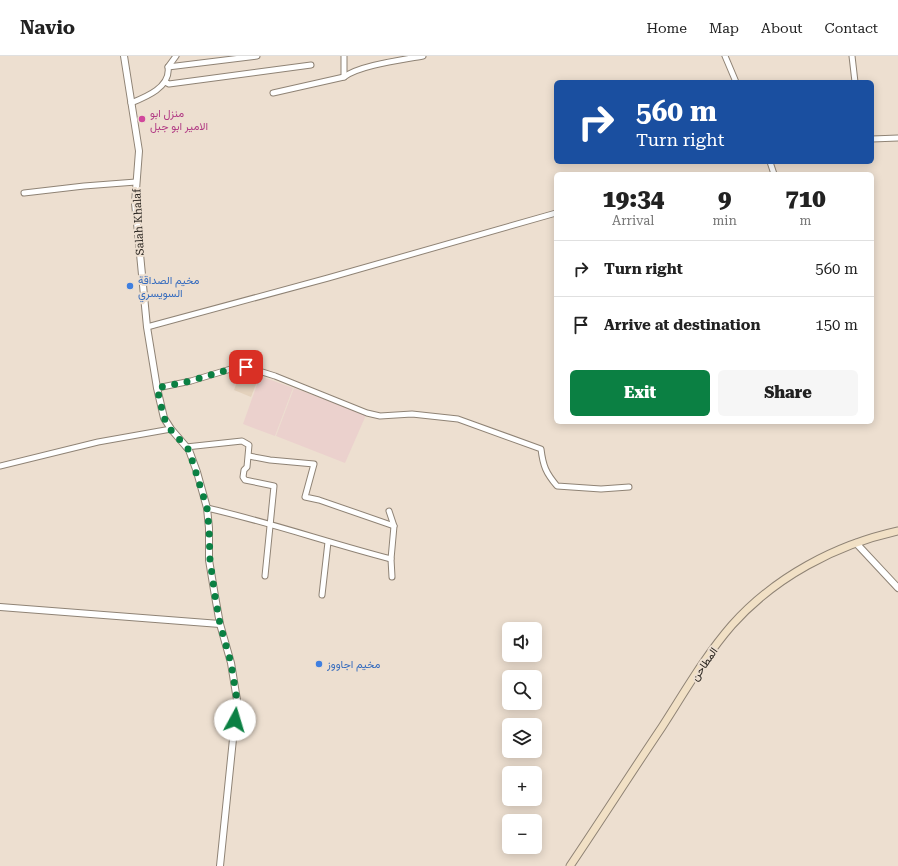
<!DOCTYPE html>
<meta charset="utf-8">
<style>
body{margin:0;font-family:"Roboto Serif",Vazirmatn,serif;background:#f6f6f6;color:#222;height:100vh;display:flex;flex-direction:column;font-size:15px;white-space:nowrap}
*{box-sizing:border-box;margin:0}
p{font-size:13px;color:#767676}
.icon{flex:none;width:22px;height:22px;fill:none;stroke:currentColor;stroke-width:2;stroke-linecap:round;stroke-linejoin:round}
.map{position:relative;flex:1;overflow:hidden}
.panel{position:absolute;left:554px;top:116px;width:320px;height:252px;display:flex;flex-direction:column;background:#fff;border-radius:6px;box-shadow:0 2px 10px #0003}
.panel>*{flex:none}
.top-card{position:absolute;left:554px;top:24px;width:320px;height:84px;border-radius:6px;box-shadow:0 2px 10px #0003;background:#1a4fa0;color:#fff;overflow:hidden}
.controls{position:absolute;left:502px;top:566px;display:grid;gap:8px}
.controls a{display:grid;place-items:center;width:40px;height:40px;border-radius:6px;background:#fff;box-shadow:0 2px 10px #0003;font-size:20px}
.pin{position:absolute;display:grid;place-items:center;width:34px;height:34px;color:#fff;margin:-17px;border-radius:8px;box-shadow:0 2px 6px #0006}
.me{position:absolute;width:44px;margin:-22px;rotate:6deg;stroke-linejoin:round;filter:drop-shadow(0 0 3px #0008)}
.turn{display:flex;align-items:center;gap:14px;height:84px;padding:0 16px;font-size:18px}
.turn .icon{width:52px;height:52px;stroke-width:2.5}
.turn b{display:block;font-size:28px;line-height:34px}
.eta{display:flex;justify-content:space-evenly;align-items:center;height:68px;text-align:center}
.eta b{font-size:24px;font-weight:800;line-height:28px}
.button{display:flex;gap:8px;margin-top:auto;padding:8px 16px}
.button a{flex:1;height:46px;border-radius:6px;background:#0b8043;color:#fff;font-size:16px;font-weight:800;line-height:46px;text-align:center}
.button a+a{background:#f6f6f6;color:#222}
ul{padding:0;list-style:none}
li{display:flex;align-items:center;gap:12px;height:56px;padding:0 16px;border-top:1px solid #e0e0e0}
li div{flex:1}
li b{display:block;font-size:15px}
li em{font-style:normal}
header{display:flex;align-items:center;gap:24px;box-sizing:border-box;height:56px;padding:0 20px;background:#fff;border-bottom:1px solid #e0e0e0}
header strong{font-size:19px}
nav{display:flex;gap:22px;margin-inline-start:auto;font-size:14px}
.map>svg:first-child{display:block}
.built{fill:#e4d2bd}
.education{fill:#ebd1cd}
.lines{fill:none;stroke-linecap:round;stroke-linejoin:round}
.minor-casing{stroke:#8f8375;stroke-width:7}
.tertiary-casing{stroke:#8f8375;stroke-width:8}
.secondary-casing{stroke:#8f8375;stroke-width:9}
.minor{stroke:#fff;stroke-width:5}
.tertiary{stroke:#fff;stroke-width:6}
.secondary{stroke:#f1e0c5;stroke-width:7}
.route{stroke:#0b8043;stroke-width:7;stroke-dasharray:0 12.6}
.hotel-dot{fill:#d1479c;stroke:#eddfd0;stroke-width:1.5}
.shop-dot{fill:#3f7fe0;stroke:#eddfd0;stroke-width:1.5}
.labels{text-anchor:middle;stroke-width:4;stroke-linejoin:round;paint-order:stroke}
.hotel-label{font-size:11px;fill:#b23c85;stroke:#eddfd0;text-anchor:start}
.street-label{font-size:11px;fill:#27221d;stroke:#eddfd0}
.shop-label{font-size:11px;fill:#366cbe;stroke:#eddfd0;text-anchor:start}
</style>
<header>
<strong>Navio</strong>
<nav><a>Home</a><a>Map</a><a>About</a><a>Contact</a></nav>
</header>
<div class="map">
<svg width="898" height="810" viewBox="0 0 898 810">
<rect width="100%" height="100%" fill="#eddfd0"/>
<!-- built -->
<path class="built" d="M241 315 258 323 251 341 234 334Z"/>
<!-- education -->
<g class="education">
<path d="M260 320 293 332 275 380 243 368Z"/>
<path d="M294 332 366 359 345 407 276 380Z"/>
</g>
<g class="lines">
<!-- minor casing -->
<g class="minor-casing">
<g id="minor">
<path d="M725 0 736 26"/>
<path d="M852 0 855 26"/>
<path d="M168 11 257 0"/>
<path d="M344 21V0"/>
<path d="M165 26 169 28 311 9"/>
<path d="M273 37 344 21C360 9 402 4 423 0"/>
<path d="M131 47C146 41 171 31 168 11L176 0"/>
<path d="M872 83 898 82"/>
<path d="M770 106 774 118"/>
<path d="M24 137 84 130 136 126"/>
<path d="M147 271 328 222 556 157"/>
<path d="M157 332 191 325 234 312 246 311 275 320 367 357 380 360 412 358 458 363 541 393C543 410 546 417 557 430L601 433 629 431"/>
<path d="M186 391 242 385 249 389 247 411 244 414 243 421 245 424 274 430 265 520"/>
<path d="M249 400 270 404 314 408 305 441 319 444 394 470"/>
<path d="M0 410 98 386 171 373"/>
<path d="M207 452C269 466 329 487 391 503"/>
<path d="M389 455 394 470 391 503 392 521"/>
<path d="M322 539 328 486"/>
</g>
</g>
<!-- tertiary casing -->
<g class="tertiary-casing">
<g id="tertiary">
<path d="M124 0 139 95 135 147 138 177 147 271 157 332 164 362 171 373 189 394 197 416 207 452 209 472V504L215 540 220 568 231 607 237 644 220 810"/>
<path d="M856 487 898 532"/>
<path d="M0 551 220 568"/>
</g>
</g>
<!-- secondary casing -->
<g class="secondary-casing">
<path id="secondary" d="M570 810C601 764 631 717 662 671 684 637 705 600 732 569 775 521 835 489 898 475"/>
</g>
<!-- minor -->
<use href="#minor" class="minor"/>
<!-- tertiary -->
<use href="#tertiary" class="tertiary"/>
<!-- secondary -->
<use href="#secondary" class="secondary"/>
</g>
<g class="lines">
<!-- route -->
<path class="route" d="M235 664 237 644 231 607 220 568 215 540 210 504 209 472 207 452 189 394 171 374 164 362 157 332 190 325 234 312 246 311"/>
</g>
<!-- markers -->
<circle class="hotel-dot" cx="142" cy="63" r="4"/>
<g class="shop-dot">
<circle cx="130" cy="230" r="4"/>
<circle cx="319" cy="608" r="4"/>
</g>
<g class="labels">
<!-- hotel labels -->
<g class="hotel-label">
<text x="150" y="61">منزل ابو<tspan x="150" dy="13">الامير ابو جبل</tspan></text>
</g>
<!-- street labels -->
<g class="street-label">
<text transform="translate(138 166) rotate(-93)" y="4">Salah Khalaf</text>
<text transform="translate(704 608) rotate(-55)" y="4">المطاحن</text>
</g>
<!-- shop labels -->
<g class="shop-label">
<text x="138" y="228">مخيم الصداقة<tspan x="138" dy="13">السويسري</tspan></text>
<text x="327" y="612">مخيم اجاووز</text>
</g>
</g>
</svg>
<div class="controls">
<a><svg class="icon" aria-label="sound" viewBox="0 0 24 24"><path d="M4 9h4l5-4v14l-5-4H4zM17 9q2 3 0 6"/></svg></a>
<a><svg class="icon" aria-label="search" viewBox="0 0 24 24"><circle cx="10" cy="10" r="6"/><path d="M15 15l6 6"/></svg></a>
<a><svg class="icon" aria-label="layers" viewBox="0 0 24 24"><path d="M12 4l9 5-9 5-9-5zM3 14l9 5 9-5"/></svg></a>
<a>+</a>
<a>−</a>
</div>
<div class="pin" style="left:246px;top:311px;background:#d93025"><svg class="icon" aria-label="arrive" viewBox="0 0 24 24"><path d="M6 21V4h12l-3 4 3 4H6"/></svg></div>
<svg class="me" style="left:235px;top:664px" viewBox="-20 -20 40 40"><circle r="19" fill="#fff"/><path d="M0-13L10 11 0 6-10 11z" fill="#0b8043"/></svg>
<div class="top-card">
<div class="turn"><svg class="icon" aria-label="right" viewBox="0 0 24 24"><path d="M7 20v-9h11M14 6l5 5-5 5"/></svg><div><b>560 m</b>Turn right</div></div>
</div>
<section class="panel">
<div class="eta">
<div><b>19:34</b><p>Arrival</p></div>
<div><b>9</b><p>min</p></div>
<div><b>710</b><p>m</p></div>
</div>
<ul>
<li><svg class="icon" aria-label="right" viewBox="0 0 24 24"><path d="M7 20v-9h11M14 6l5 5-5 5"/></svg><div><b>Turn right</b></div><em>560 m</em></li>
<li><svg class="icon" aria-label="arrive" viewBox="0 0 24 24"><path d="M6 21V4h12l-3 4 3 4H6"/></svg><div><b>Arrive at destination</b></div><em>150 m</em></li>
</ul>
<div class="button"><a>Exit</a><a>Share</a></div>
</section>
</div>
